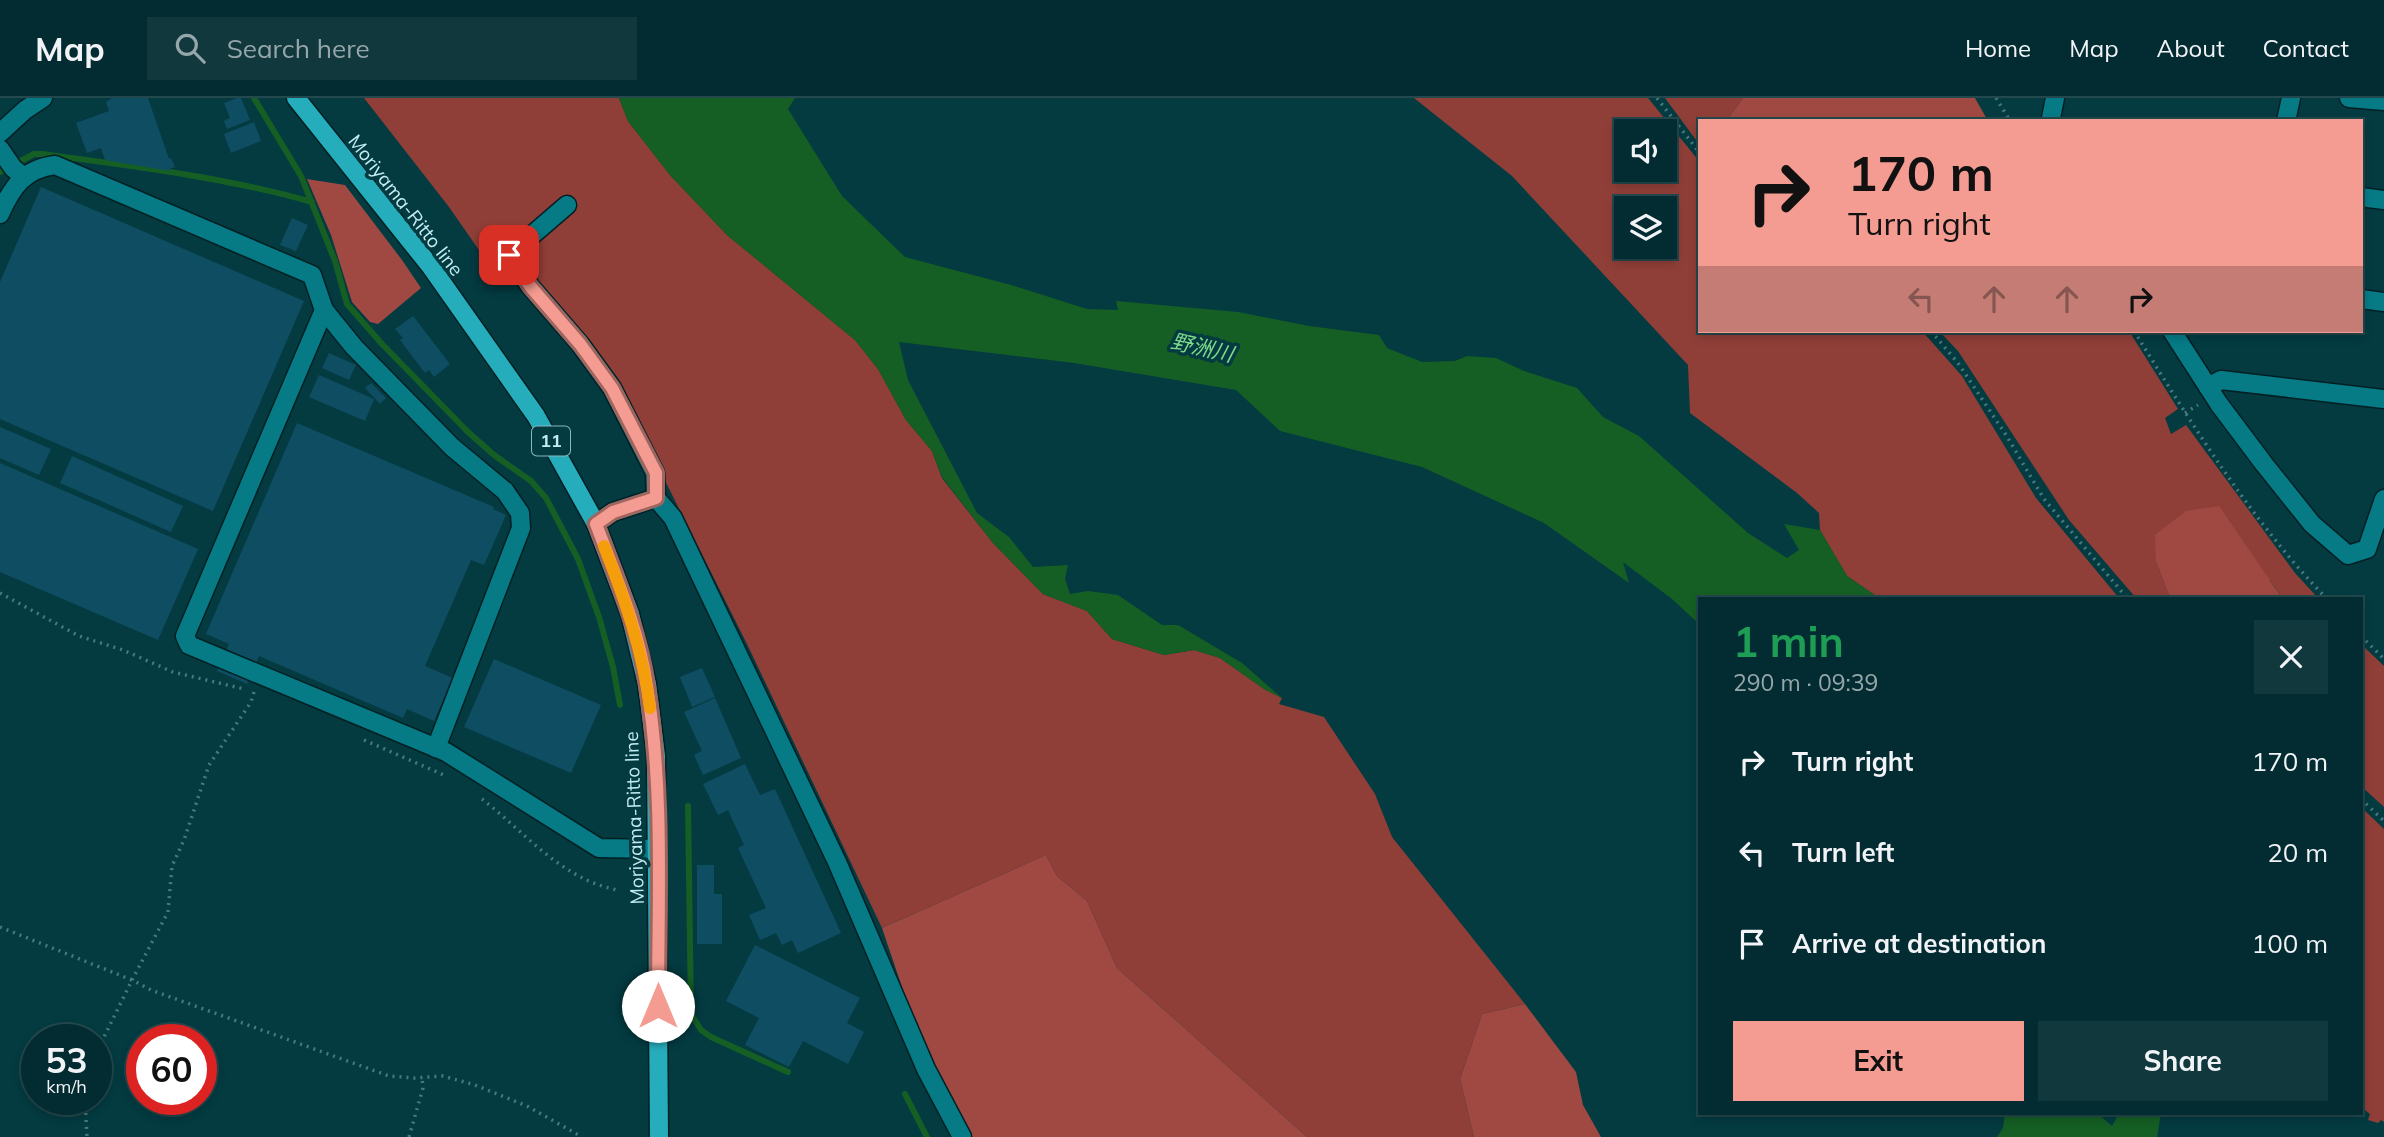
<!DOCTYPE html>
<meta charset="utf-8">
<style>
body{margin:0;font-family:Mulish,"Noto Sans JP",sans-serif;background:#10383d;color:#f1f3f6;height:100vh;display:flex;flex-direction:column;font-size:26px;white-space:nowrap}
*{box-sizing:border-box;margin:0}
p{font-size:23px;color:#96a7ab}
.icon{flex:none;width:38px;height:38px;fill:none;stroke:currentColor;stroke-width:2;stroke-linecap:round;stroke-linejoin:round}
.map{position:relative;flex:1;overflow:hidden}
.side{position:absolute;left:1698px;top:499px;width:665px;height:518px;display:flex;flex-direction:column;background:#022c31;border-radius:0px;box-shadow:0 4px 10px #0003,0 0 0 2px #23484d}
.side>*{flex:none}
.top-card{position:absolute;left:1698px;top:21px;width:665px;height:214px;border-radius:0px;box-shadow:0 4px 10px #0003,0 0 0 2px #23484d;background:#f59c92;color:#111;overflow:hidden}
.controls{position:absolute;left:1614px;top:21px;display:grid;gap:14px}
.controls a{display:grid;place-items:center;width:63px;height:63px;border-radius:0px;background:#022c31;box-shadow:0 4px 10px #0003,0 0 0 2px #23484d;font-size:35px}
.speed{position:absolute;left:21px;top:926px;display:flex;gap:14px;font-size:35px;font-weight:700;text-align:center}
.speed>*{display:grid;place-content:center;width:91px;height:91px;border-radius:50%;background:#022c31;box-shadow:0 4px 10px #0003,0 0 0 2px #23484d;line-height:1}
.speed small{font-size:18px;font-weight:400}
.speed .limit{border:10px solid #d22;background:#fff;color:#111}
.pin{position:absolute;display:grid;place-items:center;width:60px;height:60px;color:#fff;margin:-30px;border-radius:14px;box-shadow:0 4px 10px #0006}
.me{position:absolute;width:77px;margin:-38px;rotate:0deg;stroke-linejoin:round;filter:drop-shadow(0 0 5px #0008)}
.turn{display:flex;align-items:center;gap:24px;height:147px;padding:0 35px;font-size:32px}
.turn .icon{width:91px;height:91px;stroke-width:2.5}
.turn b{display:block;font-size:49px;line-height:60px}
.lanes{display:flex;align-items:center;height:66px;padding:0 35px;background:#0003;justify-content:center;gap:35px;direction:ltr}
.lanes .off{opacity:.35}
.round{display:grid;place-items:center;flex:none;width:74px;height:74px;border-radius:0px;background:#10383d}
.summary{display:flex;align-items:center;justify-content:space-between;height:119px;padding:0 35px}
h1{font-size:42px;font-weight:700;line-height:52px;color:#1e9e55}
.primary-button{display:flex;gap:14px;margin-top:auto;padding:14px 35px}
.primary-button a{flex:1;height:80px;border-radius:0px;background:#f59c92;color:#111;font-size:28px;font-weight:700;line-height:80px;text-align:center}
.primary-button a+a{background:#10383d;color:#f1f3f6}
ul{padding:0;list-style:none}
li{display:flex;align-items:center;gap:21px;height:91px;padding:0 35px}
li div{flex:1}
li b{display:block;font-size:26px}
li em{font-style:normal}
header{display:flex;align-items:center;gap:42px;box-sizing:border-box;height:98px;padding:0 35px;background:#022c31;border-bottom:2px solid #23484d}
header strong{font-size:33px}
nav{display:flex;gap:38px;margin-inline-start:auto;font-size:24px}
.search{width:490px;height:63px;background:#10383d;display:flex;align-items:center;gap:18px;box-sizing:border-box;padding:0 24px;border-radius:0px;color:#96a7ab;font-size:26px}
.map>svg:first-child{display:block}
.green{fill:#903f38;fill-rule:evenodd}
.forest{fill:#9f4942}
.water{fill:#155f24}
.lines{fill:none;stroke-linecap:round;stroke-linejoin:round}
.stream{stroke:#155f24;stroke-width:6}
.building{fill:#0f4d62}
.minor-casing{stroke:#022024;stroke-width:21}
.major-casing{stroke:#022024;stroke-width:21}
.path{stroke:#477a80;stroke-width:3.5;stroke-dasharray:2 5;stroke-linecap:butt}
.minor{stroke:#067b86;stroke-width:18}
.major{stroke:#26adbc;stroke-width:18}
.route-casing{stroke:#9f655f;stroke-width:18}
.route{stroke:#f59c92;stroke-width:12}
.slow{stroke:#f59e0b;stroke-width:12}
.labels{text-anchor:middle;stroke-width:7;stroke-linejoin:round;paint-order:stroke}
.shield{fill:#033b41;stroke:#89b8be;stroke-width:2}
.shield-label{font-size:18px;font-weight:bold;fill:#c2edf3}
.street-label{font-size:19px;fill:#c2edf3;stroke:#033b41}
.water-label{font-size:21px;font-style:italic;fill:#7fdb89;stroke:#033b41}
</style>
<header>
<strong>Map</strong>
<div class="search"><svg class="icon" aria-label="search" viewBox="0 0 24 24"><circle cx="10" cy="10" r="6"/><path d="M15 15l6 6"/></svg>Search here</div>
<nav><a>Home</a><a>Map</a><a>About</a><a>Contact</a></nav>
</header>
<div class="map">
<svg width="2384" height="1039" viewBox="0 0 2384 1039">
<rect width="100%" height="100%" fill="#033b41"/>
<!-- green -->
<g class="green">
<path d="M364 0H619L628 23 670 77 727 137 855 242 878 271 906 322 932 353 942 380 993 445 1043 496 1087 513 1112 541 1164 557 1194 552 1220 560 1264 591 1282 600 1279 606 1324 619 1375 696 1392 739 1525 906 1482 916 1460 981 1474 1039H1307L1117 870 1087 803 1057 778 1046 757 882 830 747 546 619 291 508 148 488 165 449 109Z"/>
<path d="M1414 0H1648L1699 63V233H1922L1962 278 2036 400 2119 500H1879L1847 478 1820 432 1819 415 1797 395 1690 315 1688 267 1512 78ZM1626 33H1664V72H1626ZM1626 110H1664V149H1626Z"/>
<path d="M1665 0H1743L1726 23H1699V46Z"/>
<path d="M1939 233H2129L2178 311 2165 320 2171 336 2186 327 2295 475 2318 500H2282L2270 482 2156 464 2170 500H2136L2069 422 1958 253Z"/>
<path d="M2361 546 2384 568V709L2361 688Z"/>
<path d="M2361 709 2384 731V1024L2381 1022 2378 1025 2368 1022 2370 1016 2361 1009Z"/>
</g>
<!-- forest -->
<g class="forest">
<path d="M1743 0H1975L1988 23H1726Z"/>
<path d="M307 81 345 87 402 162 421 190 378 226 370 224 352 204 331 137Z"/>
<path d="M2219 408 2282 500H2170L2156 464 2155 437 2186 413Z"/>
<path d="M1046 757 1057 778 1087 803 1117 870 1307 1039H968L931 975 882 830Z"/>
<path d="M1525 906 1576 974 1583 1007 1601 1039H1474L1460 981 1482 916Z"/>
</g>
<!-- water -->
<g class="water">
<path d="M619 0H795L788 11 842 98 905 159 1011 187 1087 211 1118 212 1116 203 1238 214 1309 228 1379 237 1387 250 1422 264 1455 263 1467 258 1496 260 1524 273 1577 290 1603 319 1639 338 1748 435 1787 460 1799 452 1784 426 1820 432 1847 478 1879 500H1699V526L1672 501 1623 464 1629 485 1544 425 1422 369 1280 333 1236 292 1074 265 899 244 908 282 977 415 1009 439 1033 469 1068 467 1065 481 1070 496 1088 493 1118 497 1162 527H1178L1242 565 1282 600 1264 591 1220 560 1194 552 1164 557 1112 541 1087 513 1043 496 993 445 942 379 932 353 906 322 878 271 855 242 727 137 670 77 628 23Z"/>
<path d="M2005 1015H2097L2112 1028 2119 1015H2161L2157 1039H1997L2003 1030Z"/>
</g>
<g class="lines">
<!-- stream -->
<g class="stream">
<path d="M254 0 301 78 335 163 347 206 382 246 468 334 494 357 531 383 546 400 578 461 599 519 613 569 620 607"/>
<path d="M0 74 34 56H42C132 68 224 79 312 104"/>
<path d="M688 708 691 916 701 932 711 939 788 974"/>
<path d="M905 996 927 1039"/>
</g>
</g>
<!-- building -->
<g class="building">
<path d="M112 0H148L169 61 171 60 175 69 169 71 170 73 105 62 101 50 87 55 76 25 109 13 106 4Z"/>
<path d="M237 0H241L250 22 227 31 224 23 230 20 224 5Z"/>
<path d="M254 24 261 43 231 55 224 36Z"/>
<path d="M41 89 304 203 213 413 0 321V184Z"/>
<path d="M292 120 308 127 296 153 280 147Z"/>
<path d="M413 218 450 266 434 279 429 272 425 275 400 242 403 240 395 231Z"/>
<path d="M329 255 356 267 349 282 322 270Z"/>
<path d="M319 277 374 301 365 323 309 299Z"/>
<path d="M371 285 386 300 380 306 365 290Z"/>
<path d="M297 325 494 409 493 411 506 417 484 467 471 462 425 568 453 580 434 623 407 611 403 620 259 558 247 586 217 573 229 546 206 536Z"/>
<path d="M0 329 51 351 39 377 0 360Z"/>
<path d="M72 358 183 408 171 434 60 385Z"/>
<path d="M0 365 198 451 158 542 0 474Z"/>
<path d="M494 561 601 607 571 675 464 629Z"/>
<path d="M702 570 715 599 692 609 680 579Z"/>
<path d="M715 600 741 660 703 677 694 657 702 653 684 614Z"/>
<path d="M745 666 760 697 775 691 841 835 798 855 792 842 782 847 776 835 760 842 749 817 766 810 738 750 744 747 728 712 718 717 703 686Z"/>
<path d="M697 767H714V796H722V846H697Z"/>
<path d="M755 847 860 900 847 925 864 934 848 966 803 943 789 969 745 947 759 920 726 903Z"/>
</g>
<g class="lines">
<!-- minor casing -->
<g class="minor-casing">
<g id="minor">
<path d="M2349 0 2384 3"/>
<path d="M2052 23 2051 20 2055 0"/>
<path d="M2286 23 2291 0"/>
<path d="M0 35 25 12 43 0"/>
<path d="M0 51 13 70 24 79"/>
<path d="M2361 99 2384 102"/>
<path d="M567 107 509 157 530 188 580 246 612 290 655 375 656 400"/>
<path d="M0 116C12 89 24 71 55 67L312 177 324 212 185 538 189 547 446 654 599 750 657 751"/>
<path d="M2361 201 2384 204"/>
<path d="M324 212 354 249 452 349 505 393 520 415 521 430 436 650"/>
<path d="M2172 233 2219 306 2264 366 2312 426 2348 457 2367 451 2384 401"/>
<path d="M2208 289 2221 282 2384 301"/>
<path d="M596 426 613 414 656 400 673 420 837 764 926 971 962 1039"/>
</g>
</g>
<!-- major casing -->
<g class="major-casing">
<path id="major" d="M296 0 431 169 536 318 596 426 630 516 647 586 656 658 659 1039"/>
</g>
<!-- path -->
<g class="path">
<path d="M1657 0 1699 54"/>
<path d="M1996 0 2010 23"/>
<path d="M1931 233 1958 265 2006 337 2044 401 2127 500"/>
<path d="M2134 233C2192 326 2250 421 2326 500"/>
<path d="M2185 315 2198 307"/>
<path d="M0 495 79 538 123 552 173 574 244 591"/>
<path d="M2361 538 2384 561"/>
<path d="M254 594 251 604 209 667 184 742 172 768 168 814 132 882 151 892 389 978 414 980 443 978 475 987 527 1008 582 1039"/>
<path d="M364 642 446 678"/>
<path d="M482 701C517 728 548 765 589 783 599 788 610 790 620 793"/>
<path d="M2361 701 2384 723"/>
<path d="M0 829 132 882 104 939 96 962"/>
<path d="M85 1001 87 1039"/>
<path d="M409 1039 423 990 422 979"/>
</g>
<!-- minor -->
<use href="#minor" class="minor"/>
<!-- major -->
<use href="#major" class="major"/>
</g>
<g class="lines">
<!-- route casing -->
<g class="route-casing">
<path id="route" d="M509 157 530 188 580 246 612 290 656 375V400L613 414 596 426C616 479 639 532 647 588 664 693 658 802 658 908"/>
</g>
<!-- route -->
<use href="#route" class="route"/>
<!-- slow -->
<path class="slow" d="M604 448C625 501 643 554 650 610"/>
</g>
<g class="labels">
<!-- shield labels -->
<rect class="shield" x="532" y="328.5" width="38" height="29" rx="5"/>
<g class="shield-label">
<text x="551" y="349">11</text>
</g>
<!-- street labels -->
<g class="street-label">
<text transform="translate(406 107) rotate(52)" y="7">Moriyama-Ritto line</text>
<text transform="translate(634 720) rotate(-92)" y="7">Moriyama-Ritto line</text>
</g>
<!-- water labels -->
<g class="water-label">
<text transform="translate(1202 250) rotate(13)" y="7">野洲川</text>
</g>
</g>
</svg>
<div class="controls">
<a><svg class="icon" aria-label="sound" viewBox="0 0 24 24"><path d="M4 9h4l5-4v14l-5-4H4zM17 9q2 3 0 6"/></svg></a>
<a><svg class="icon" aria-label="layers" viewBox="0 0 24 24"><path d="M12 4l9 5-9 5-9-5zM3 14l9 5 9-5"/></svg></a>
</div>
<div class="speed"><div>53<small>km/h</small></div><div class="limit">60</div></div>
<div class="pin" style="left:509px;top:157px;background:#d93025"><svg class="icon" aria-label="arrive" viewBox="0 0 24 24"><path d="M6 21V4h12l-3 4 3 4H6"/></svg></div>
<svg class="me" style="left:658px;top:908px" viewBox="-20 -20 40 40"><circle r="19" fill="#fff"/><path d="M0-13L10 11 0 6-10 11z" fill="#f59c92"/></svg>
<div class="top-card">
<div class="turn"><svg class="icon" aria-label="right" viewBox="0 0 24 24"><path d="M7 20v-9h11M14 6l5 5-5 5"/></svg><div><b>170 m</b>Turn right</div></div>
<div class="lanes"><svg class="icon off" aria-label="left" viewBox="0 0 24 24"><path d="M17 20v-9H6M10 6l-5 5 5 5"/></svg><svg class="icon off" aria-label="ahead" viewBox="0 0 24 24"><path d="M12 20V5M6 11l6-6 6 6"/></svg><svg class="icon off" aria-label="ahead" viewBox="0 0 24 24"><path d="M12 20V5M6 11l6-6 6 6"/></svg><svg class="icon" aria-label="right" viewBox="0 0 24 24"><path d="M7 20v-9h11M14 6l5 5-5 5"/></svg></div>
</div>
<section class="side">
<div class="summary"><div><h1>1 min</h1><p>290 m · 09:39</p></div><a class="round"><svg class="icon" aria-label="close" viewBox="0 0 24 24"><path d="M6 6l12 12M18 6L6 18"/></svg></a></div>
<ul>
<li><svg class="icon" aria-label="right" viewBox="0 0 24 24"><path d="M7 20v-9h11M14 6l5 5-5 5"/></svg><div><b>Turn right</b></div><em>170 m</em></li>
<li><svg class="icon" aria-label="left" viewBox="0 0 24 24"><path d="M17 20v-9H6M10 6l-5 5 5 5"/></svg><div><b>Turn left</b></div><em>20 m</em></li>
<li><svg class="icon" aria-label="arrive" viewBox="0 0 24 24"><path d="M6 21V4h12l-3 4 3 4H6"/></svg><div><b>Arrive at destination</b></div><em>100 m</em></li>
</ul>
<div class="primary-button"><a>Exit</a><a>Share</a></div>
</section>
</div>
